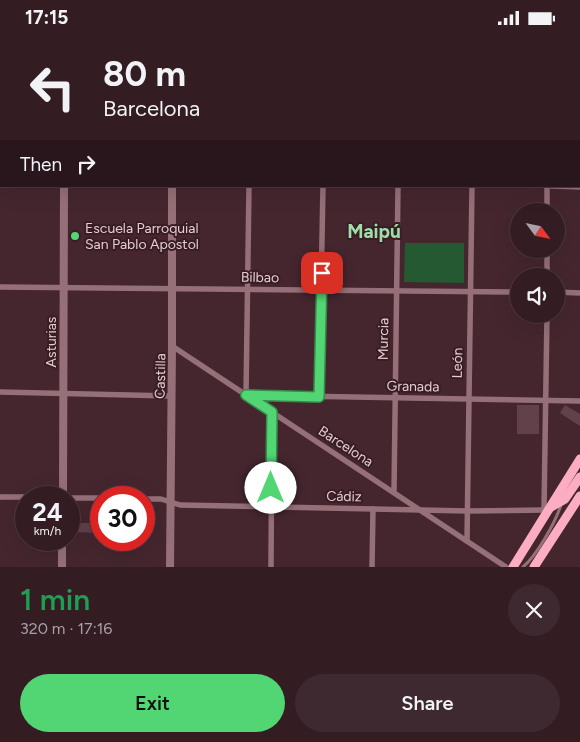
<!DOCTYPE html>
<meta charset="utf-8">
<style>
body{margin:0;font-family:Figtree,sans-serif;background:#3f2930;color:#f1f3f6;height:100vh;display:flex;flex-direction:column;font-size:19px;white-space:nowrap}
*{box-sizing:border-box;margin:0}
p{font-size:16px;color:#a9a1a6}
.icon{flex:none;width:28px;height:28px;fill:none;stroke:currentColor;stroke-width:2;stroke-linecap:round;stroke-linejoin:round}
.map{position:relative;height:532px;overflow:hidden}
.panel{display:flex;flex-direction:column;background:#341c23;flex:1}
.panel>*{flex:none}
.top-card{position:absolute;left:0px;top:0px;width:580px;height:152px;box-shadow:0 5px 20px #0002,0 0 0 1px #4e3a41;background:#341c23;color:#f1f3f6;overflow:hidden}
.needle{width:32px;rotate:123deg}
.buttons{position:absolute;left:510px;top:168px;display:grid;gap:10px}
.buttons a{display:grid;place-items:center;width:55px;height:55px;border-radius:50%;background:#341c23;box-shadow:0 5px 20px #0002,0 0 0 1px #4e3a41;font-size:25px}
.speed{position:absolute;left:15px;top:451px;display:flex;gap:10px;font-size:25px;font-weight:700;text-align:center}
.speed>*{display:grid;place-content:center;width:65px;height:65px;border-radius:50%;background:#341c23;box-shadow:0 5px 20px #0002,0 0 0 1px #4e3a41;line-height:1}
.speed small{font-size:12px;font-weight:400}
.speed .limit{border:8px solid #d22;background:#fff;color:#111}
.pin{position:absolute;display:grid;place-items:center;width:42px;height:42px;color:#fff;margin:-21px;border-radius:10px;box-shadow:0 2px 8px #0006}
.me{position:absolute;width:55px;margin:-28px;rotate:0deg;stroke-linejoin:round;filter:drop-shadow(0 0 4px #0008)}
.turn{display:flex;align-items:center;gap:18px;height:105px;padding:0 20px;font-size:22px}
.turn .icon{width:65px;height:65px;stroke-width:2.5}
.turn b{display:block;font-size:35px;line-height:42px}
.then{display:flex;align-items:center;height:48px;padding:0 20px;background:#0003;gap:10px;font-size:19px}
.round{display:grid;place-items:center;flex:none;width:52px;height:52px;border-radius:26px;background:#3f2930}
.summary{display:flex;align-items:center;justify-content:space-between;height:85px;padding:0 20px}
h1{font-size:30px;font-weight:600;line-height:38px;color:#1e9e55}
.button{display:flex;gap:10px;margin-top:auto;padding:10px 20px}
.button a{flex:1;height:58px;border-radius:30px;background:#52d673;color:#111;font-size:20px;font-weight:600;line-height:58px;text-align:center}
.button a+a{background:#3f2930;color:#f1f3f6}
.status{display:flex;justify-content:space-between;align-items:center;height:35px;padding:0 25px;background:#341c23;direction:ltr}
.status svg{height:14px;fill:currentColor}
.map>svg:first-child{display:block}
.green{fill:#255931}
.building{fill:#63414a}
.lines{fill:none;stroke-linecap:round;stroke-linejoin:round}
.service{stroke:#967079;stroke-width:3}
.minor{stroke:#967079;stroke-width:5.5}
.tertiary{stroke:#967079;stroke-width:8}
.primary{stroke:#fcadc2;stroke-width:9}
.route-casing{stroke:#358b4b;stroke-width:12}
.route{stroke:#52d673;stroke-width:9}
.poi-dot{fill:#52d673;stroke:#3a1c25;stroke-width:2}
.labels{text-anchor:middle;stroke-width:4;stroke-linejoin:round;paint-order:stroke}
.poi-label{font-size:14px;fill:#e2cdd1;stroke:#3a1c25;text-anchor:start}
.street-label{font-size:14px;fill:#e2cdd1;stroke:#3a1c25}
.district-label{font-size:19px;font-weight:bold;fill:#9edfa9;stroke:#3a1c25}
</style>
<div class="status"><b>17:15</b><svg viewBox="0 0 49 12"><path d="M0 12V9h3v3zM5 12V6h3v6zM10 12V3h3v9zM15 12V0h3v12zM26 1h20v11H26zM47 4h2v5h-2z"/></svg></div>
<div class="map">
<svg width="580" height="532" viewBox="0 0 580 532">
<rect width="100%" height="100%" fill="#45262f"/>
<!-- green -->
<path class="green" d="M405 208H464V248L404 247Z"/>
<!-- building -->
<g class="building">
<rect x="517" y="370" width="22" height="29"/>
<path d="M565 370 580 379V391L560 378Z"/>
<path d="M69 488H101V498L69 497Z"/>
</g>
<g class="lines">
<!-- service -->
<path class="service" d="M523 532C537 520 555 488 561 470"/>
<!-- minor -->
<g class="minor">
<path d="M494 0 496 1"/>
<path d="M249 1V0"/>
<path d="M325 1V0"/>
<path d="M401 1V0"/>
<path d="M481 1 482 0"/>
<path d="M579 31 580 29"/>
<path d="M0 42H1"/>
<path d="M579 54 580 55"/>
<path d="M0 147H1"/>
<path d="M249 151 246 360 580 366"/>
<path d="M551 151 580 152"/>
<path d="M547 176V151"/>
<path d="M547 241V214"/>
<path d="M0 252 519 257"/>
<path d="M556 257 580 258"/>
<path d="M172 311 506 532"/>
<path d="M0 357 172 361"/>
<path d="M319 362 323 151"/>
<path d="M394 457 398 151"/>
<path d="M0 462H45"/>
<path d="M69 463H101"/>
<path d="M144 464H161L180 470 468 476 544 475"/>
<path d="M547 478 544 475 547 279"/>
<path d="M467 506 472 151"/>
<path d="M271 532 272 377"/>
<path d="M372 532 373 474"/>
</g>
<!-- tertiary -->
<g class="tertiary">
<path d="M66 1V0"/>
<path d="M175 1V0"/>
<path d="M63 462 64 151"/>
<path d="M62 532V505"/>
<path d="M170 532 172 311V151"/>
</g>
<!-- primary -->
<g class="primary">
<path d="M551 472 565 464 580 442"/>
<path d="M513 532 580 424"/>
<path d="M534 532 580 461"/>
</g>
</g>
<g class="lines">
<!-- route casing -->
<g class="route-casing">
<path id="route" d="M271 453 272 377 246 360 319 362 322 238"/>
</g>
<!-- route -->
<use href="#route" class="route"/>
</g>
<!-- markers -->
<circle class="poi-dot" cx="75" cy="201" r="5"/>
<g class="labels">
<!-- poi labels -->
<g class="poi-label">
<text x="85" y="198">Escuela Parroquial<tspan x="85" dy="16">San Pablo Apostol</tspan></text>
</g>
<!-- street labels -->
<g class="street-label">
<text transform="translate(260 242) rotate(1)" y="5">Bilbao</text>
<text transform="translate(383 304) rotate(-89)" y="5">Murcia</text>
<text transform="translate(51 307) rotate(-90)" y="5">Asturias</text>
<text transform="translate(457 328) rotate(-89)" y="5">León</text>
<text transform="translate(160 341) rotate(-89)" y="5">Castilla</text>
<text transform="translate(413 351) rotate(1)" y="5">Granada</text>
<text transform="translate(346 411) rotate(33)" y="5">Barcelona</text>
<text transform="translate(344 461) rotate(1)" y="5">Cádiz</text>
</g>
<!-- district labels -->
<g class="district-label">
<text x="374" y="203">Maipú</text>
</g>
</g>
</svg>
<div class="buttons">
<a><svg class="needle" viewBox="-14 -14 28 28"><path d="M0-13l5 13h-10z" fill="#e53935"/><path d="M0 13l5-13h-10z" fill="#a9a1a6"/></svg></a>
<a><svg class="icon" aria-label="sound" viewBox="0 0 24 24"><path d="M4 9h4l5-4v14l-5-4H4zM17 9q2 3 0 6"/></svg></a>
</div>
<div class="speed"><div>24<small>km/h</small></div><div class="limit">30</div></div>
<div class="pin" style="left:322px;top:238px;background:#d93025"><svg class="icon" aria-label="arrive" viewBox="0 0 24 24"><path d="M6 21V4h12l-3 4 3 4H6"/></svg></div>
<svg class="me" style="left:271px;top:453px" viewBox="-20 -20 40 40"><circle r="19" fill="#fff"/><path d="M0-13L10 11 0 6-10 11z" fill="#52d673"/></svg>
<div class="top-card">
<div class="turn"><svg class="icon" aria-label="left" viewBox="0 0 24 24"><path d="M17 20v-9H6M10 6l-5 5 5 5"/></svg><div><b>80 m</b>Barcelona</div></div>
<div class="then">Then<svg class="icon" aria-label="right" viewBox="0 0 24 24"><path d="M7 20v-9h11M14 6l5 5-5 5"/></svg></div>
</div>
</div>
<section class="panel">
<div class="summary"><div><h1>1 min</h1><p>320 m · 17:16</p></div><a class="round"><svg class="icon" aria-label="close" viewBox="0 0 24 24"><path d="M6 6l12 12M18 6L6 18"/></svg></a></div>
<div class="button"><a>Exit</a><a>Share</a></div>
</section>
